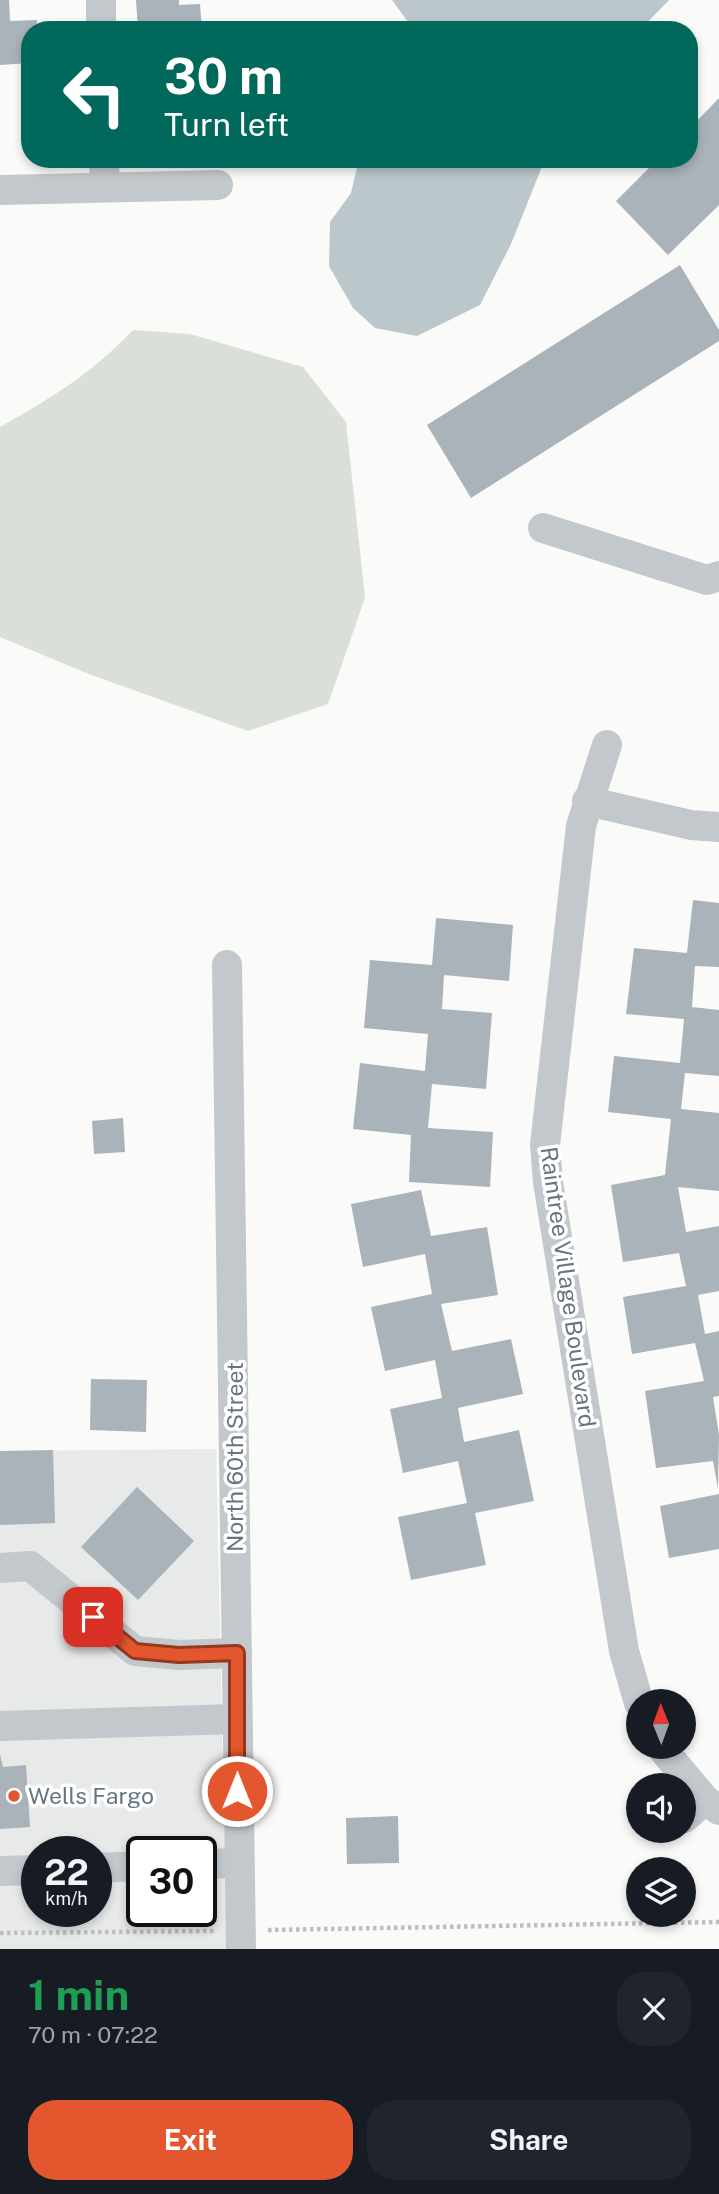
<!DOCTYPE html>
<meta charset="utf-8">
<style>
body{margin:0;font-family:"Public Sans",sans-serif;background:#20242c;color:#f1f3f6;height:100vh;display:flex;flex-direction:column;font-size:26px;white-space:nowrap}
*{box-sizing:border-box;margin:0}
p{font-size:23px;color:#9ea1a6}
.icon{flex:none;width:38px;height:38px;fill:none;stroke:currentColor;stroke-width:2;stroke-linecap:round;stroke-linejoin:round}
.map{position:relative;height:1949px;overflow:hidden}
.side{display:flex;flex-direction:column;background:#171b24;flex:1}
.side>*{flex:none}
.guide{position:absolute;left:21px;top:21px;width:677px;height:147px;border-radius:28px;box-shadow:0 4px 10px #0003;background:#00695c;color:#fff;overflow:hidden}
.needle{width:46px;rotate:359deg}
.buttons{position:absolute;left:626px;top:1689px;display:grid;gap:14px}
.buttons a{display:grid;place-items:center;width:70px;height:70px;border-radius:50%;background:#171b24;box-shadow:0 4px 10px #0003;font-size:35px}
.speed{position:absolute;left:21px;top:1836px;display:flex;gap:14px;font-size:35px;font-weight:700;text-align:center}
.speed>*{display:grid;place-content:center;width:91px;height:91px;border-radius:50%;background:#171b24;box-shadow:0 4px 10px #0003;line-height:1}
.speed small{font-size:18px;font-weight:400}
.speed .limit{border:4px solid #111;border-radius:10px;background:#fff;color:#111}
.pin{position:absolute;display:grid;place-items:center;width:60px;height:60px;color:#fff;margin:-30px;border-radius:14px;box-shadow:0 4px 10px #0006}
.me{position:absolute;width:77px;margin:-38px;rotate:0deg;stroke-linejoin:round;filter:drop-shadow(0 0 5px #0008)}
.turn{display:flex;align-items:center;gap:24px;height:147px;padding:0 28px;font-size:32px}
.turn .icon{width:91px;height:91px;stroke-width:2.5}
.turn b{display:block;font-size:49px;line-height:60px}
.round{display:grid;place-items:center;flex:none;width:74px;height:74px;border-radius:28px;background:#20242c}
.headline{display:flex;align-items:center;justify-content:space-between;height:119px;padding:0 28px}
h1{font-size:42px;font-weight:700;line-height:52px;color:#1e9e55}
.action{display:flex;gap:14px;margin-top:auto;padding:14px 28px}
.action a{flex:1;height:80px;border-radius:28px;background:#e4572e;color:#fff;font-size:28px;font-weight:700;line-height:80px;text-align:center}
.action a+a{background:#20242c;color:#f1f3f6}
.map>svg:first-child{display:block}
.built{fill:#e8e9e9;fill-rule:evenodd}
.green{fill:#dadfd7}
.water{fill:#bbc7cb}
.building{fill:#aab3b9}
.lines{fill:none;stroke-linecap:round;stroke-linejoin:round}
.path{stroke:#bbbfc2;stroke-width:4.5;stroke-dasharray:3.5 3.5;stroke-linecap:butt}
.minor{stroke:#c3c8cc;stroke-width:30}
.route-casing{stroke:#94391e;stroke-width:18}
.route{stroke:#e4572e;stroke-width:12}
.poi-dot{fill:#e4572e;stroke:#fff;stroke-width:2.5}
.labels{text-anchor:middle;stroke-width:7;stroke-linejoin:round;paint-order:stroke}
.street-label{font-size:23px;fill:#657683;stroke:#fff}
.poi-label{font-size:23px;fill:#657683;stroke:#fff;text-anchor:start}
</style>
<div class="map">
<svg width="719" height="1949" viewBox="0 0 719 1949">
<rect width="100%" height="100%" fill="#fafaf8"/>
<!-- built -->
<path class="built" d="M216 1449 227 1949H0V1451ZM37 1852H96V1911H37ZM142 1852H201V1911H142Z"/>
<!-- green -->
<path class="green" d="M133 330 190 334 303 367 346 422 365 598 328 704 248 731 86 673 0 637V427C53 397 91 374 133 330Z"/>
<!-- water -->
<g class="water">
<path d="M392 0H669L640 30H414Z"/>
<path d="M359 159H545L511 244 480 305 417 336 375 328 353 308 329 266 330 222 351 193Z"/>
</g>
<!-- building -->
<g class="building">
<path d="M0 0H9L10 21 37 20V30H30V63L0 65Z"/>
<path d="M136 0H179V5L200 4 202 30H138Z"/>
<path d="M719 98V205L668 255 616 201 658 159H690V128Z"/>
<path d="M680 265 719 330V341L471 498 427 425Z"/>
<path d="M693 900 719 903V967L695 966 692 1007 719 1010V1076L685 1073 681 1109 719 1113V1191L678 1187 686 1232 719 1226V1291L698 1295 705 1334 719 1331V1396L713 1397 719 1435 718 1489 713 1461 656 1468 645 1391 704 1381 695 1343 632 1354 623 1297 686 1286 679 1253 623 1262 611 1185 665 1175 671 1119 608 1112 614 1056 680 1063 684 1019 626 1014 634 948 687 953Z"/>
<path d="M436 918 513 925 509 981 444 975 442 1009 492 1013 486 1089 432 1084 428 1128 493 1132 490 1187 409 1182 411 1135 353 1129 360 1063 425 1071 428 1034 364 1028 370 960 432 965Z"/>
<path d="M123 1118 125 1152 94 1154 92 1121Z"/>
<path d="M421 1190 431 1236 487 1227 498 1295 441 1304 452 1351 511 1339 523 1394 458 1408 464 1442 519 1430 534 1501 475 1513 486 1565 411 1580 398 1517 467 1503 458 1461 403 1473 390 1409 442 1398 435 1360 385 1371 371 1307 432 1294 425 1254 363 1267 351 1204Z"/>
<path d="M91 1379 147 1380 146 1432 90 1430Z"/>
<path d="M53 1450 55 1523 0 1525V1451Z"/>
<path d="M137 1487 194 1541 138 1600 81 1547Z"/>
<path d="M719 1494V1549L669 1558 660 1506Z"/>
<path d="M0 1754 3 1767 26 1765 30 1827 0 1829Z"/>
<path d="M398 1816 399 1863 347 1864 346 1818Z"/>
</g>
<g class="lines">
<!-- path -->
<g class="path">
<path d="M268 1930 719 1922"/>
<path d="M0 1933 214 1931"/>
</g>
<!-- minor -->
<g class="minor">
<path d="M101 0V30"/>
<path d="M104 159 105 187"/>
<path d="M0 190 218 185"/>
<path d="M543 528 707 580 719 576"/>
<path d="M607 745 581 826 545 1145 548 1182 624 1651 639 1703"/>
<path d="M587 801 691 825 719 827"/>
<path d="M227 965 241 1949"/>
<path d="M0 1568 30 1566 135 1651 179 1655 237 1653"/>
<path d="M0 1726 237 1719"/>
<path d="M660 1746 705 1800 719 1810"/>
<path d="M684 1818 705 1800"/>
<path d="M201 1864 238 1863"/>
<path d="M96 1868 142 1866"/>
<path d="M0 1871 37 1870"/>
</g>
</g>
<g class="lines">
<!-- route casing -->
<g class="route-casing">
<path id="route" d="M93 1617 135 1651 179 1655 237 1653V1791"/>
</g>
<!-- route -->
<use href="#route" class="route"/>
</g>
<!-- markers -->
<circle class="poi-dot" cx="14" cy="1796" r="7"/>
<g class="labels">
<!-- street labels -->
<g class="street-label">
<text transform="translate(568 1287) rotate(82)" y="8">Raintree Village Boulevard</text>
<text transform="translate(235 1457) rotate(-90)" y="8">North 60th Street</text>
</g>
<!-- poi labels -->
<g class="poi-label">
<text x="28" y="1804">Wells Fargo</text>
</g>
</g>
</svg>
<div class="buttons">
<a><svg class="needle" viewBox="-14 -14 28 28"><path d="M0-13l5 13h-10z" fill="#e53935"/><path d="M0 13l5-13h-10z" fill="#9ea1a6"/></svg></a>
<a><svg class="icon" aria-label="sound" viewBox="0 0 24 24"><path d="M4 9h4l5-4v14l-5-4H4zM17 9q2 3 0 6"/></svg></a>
<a><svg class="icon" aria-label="layers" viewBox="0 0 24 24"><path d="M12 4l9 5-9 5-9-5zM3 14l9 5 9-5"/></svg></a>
</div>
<div class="speed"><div>22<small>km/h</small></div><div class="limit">30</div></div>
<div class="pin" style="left:93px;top:1617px;background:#d93025"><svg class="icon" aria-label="arrive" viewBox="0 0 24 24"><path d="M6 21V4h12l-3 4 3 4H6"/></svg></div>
<svg class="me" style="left:237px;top:1791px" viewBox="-20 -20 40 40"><circle r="17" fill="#e4572e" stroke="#fff" stroke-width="3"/><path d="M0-11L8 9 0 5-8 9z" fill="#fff"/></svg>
<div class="guide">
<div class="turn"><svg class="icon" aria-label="left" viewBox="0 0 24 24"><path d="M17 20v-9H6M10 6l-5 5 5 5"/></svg><div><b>30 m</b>Turn left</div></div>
</div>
</div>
<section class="side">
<div class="headline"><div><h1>1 min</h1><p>70 m · 07:22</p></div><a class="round"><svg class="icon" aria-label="close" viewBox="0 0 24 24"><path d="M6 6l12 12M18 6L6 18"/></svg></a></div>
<div class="action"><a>Exit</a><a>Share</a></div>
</section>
